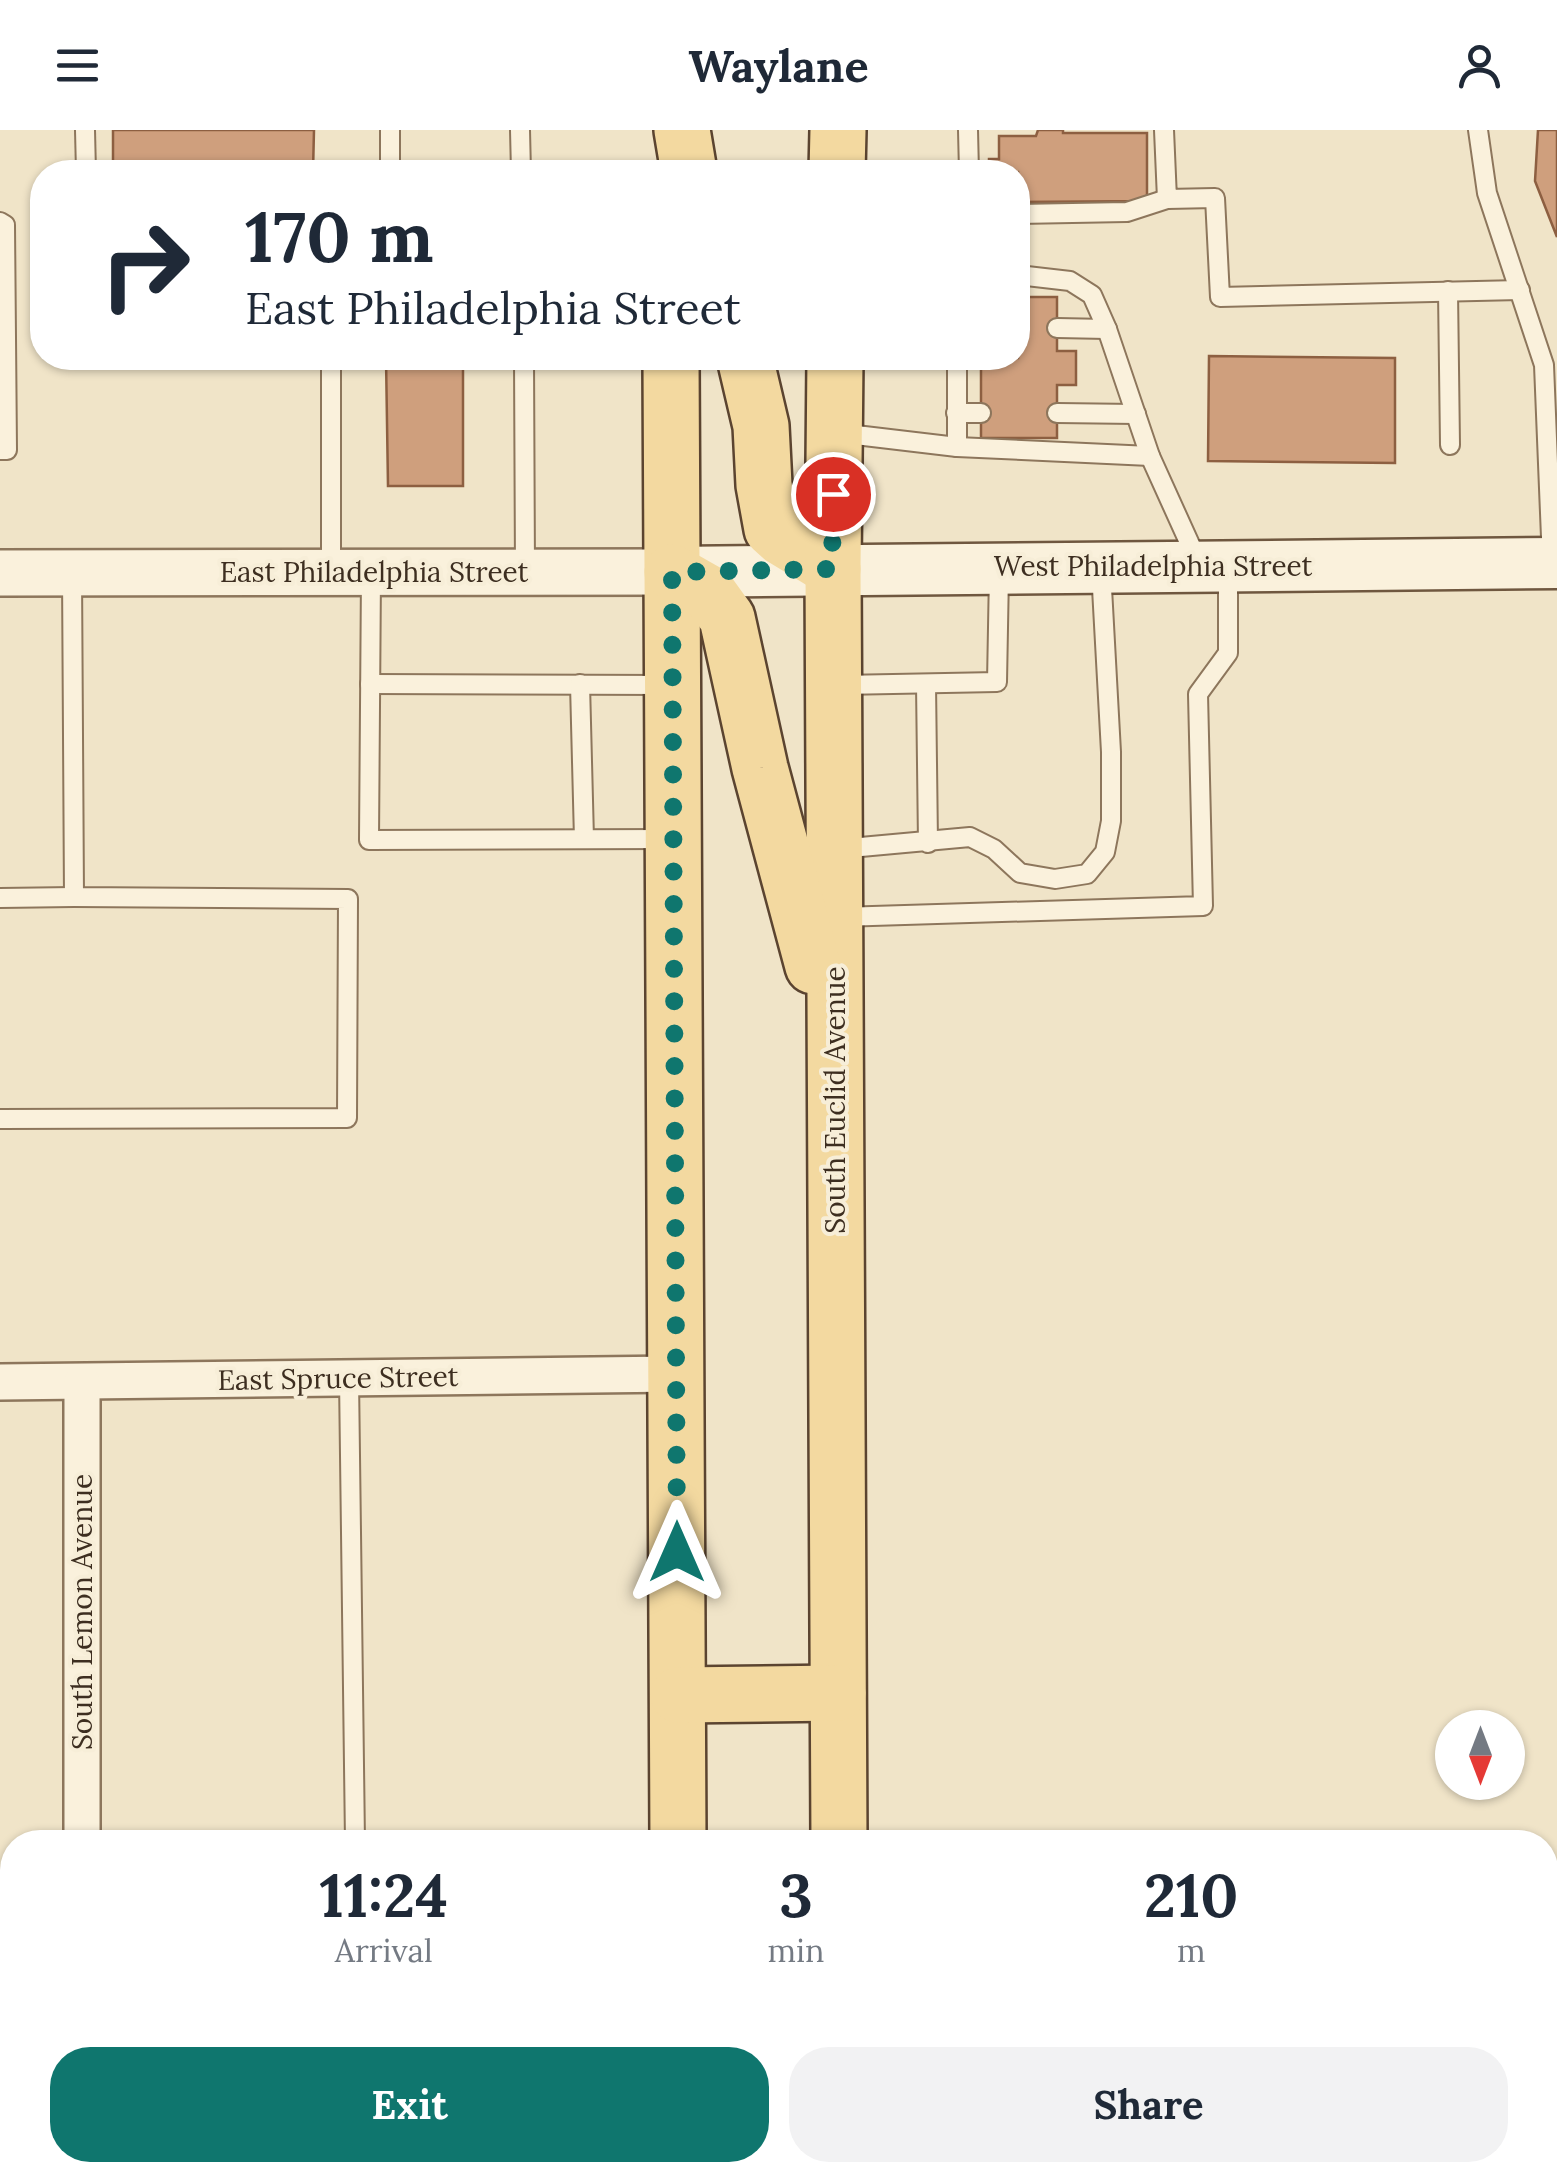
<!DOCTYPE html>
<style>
body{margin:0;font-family:Lora,serif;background:#f2f2f3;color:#1f2937;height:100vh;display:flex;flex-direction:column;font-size:38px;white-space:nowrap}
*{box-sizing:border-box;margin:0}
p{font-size:32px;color:#747a83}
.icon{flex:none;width:55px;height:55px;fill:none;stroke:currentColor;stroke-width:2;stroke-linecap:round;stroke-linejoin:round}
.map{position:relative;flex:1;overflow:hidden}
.panel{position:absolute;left:0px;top:1700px;width:1558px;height:352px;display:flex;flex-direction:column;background:#fff;border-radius:40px 40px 0 0;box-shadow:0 2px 8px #0004}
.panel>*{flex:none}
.hud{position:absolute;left:30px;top:30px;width:1000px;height:210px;border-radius:40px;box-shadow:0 2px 8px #0004;background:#fff;color:#1f2937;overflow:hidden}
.needle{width:65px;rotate:180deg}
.controls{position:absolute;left:1435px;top:1580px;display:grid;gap:20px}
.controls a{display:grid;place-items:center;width:90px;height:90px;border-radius:50%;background:#fff;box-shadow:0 2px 8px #0004;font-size:50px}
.pin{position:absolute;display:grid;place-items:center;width:85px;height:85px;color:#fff;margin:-42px;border:5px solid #fff;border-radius:50%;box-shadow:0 2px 10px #0007}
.me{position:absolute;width:110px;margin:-55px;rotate:0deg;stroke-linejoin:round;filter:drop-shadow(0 0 8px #0008)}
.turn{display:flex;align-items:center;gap:35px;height:210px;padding:0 50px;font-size:45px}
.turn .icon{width:130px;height:130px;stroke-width:2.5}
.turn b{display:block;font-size:70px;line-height:85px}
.eta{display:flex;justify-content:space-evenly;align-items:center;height:170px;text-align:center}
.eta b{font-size:60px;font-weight:700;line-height:70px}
.primary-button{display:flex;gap:20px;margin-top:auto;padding:20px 50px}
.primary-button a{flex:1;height:115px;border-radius:40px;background:#0f766e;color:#fff;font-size:40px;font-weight:700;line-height:115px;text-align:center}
.primary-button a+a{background:#f2f2f3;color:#1f2937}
header{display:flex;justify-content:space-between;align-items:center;height:130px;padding:0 50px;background:#fff;font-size:45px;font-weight:700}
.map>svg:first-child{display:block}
.building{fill:#cf9f7d;stroke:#8d5f41;stroke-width:2.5}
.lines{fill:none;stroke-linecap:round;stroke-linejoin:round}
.service-casing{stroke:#8d765c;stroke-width:22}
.minor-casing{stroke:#8d765c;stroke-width:40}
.tertiary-casing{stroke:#8d765c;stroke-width:50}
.secondary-casing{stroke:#6f573f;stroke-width:55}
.primary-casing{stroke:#5b4430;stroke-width:60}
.service{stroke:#faf1dc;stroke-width:18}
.minor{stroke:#faf1dc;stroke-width:35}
.tertiary{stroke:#faf1dc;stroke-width:45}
.secondary{stroke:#faf1dc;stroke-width:50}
.primary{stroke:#f3d9a0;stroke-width:55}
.route{stroke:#0f766e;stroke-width:18;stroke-dasharray:0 32.4}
.labels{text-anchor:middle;stroke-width:8;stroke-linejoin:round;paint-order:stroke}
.street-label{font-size:28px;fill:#3d2e20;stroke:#f7eed8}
</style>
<header><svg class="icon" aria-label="menu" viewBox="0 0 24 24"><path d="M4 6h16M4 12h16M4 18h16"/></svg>Waylane<svg class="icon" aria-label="person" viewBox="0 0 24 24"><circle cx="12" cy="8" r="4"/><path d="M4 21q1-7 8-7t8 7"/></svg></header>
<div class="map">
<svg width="1557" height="2051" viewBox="0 0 1557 2051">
<rect width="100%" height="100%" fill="#f0e4c8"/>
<!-- building -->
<g class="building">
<path d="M113 0H314L313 42H113Z"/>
<path d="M1038 0H1063V3H1147V71L1018 72V42H989V29H999V6H1036Z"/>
<path d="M1538 0H1557V107L1535 51Z"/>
<path d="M1018 167H1057V221H1076V255H1057V308H981V228H1018Z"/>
<path d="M1209 226 1395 228V333L1208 331Z"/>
<path d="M386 228H463V356H388Z"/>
</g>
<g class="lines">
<!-- service casing -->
<g class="service-casing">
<g id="service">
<path d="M85 0 86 42"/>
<path d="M390 0V42"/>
<path d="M520 0 521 42"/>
<path d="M968 0 969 42"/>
<path d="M1164 0 1167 69 1215 68 1220 167 1520 160"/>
<path d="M1478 0 1487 63 1544 235 1552 432"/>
<path d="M1018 84 1127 82 1167 69"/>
<path d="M0 92 5 95 7 320H0"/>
<path d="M1018 145 1070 151 1092 165 1107 199 1150 326 1198 432"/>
<path d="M1448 161 1450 315"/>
<path d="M1057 198 1107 199"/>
<path d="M331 228V442"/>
<path d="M524 228 525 442"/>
<path d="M956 283H981"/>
<path d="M1057 283 1136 284"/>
<path d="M839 303 957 317V228"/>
<path d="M957 317 1150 326"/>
<path d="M371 444 369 710 668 709"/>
<path d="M370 554 669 555"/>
<path d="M580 554 584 709"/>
<path d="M926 554 928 713"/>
<path d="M841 555 997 552 999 443"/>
<path d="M839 719 970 707 994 719 1020 743 1055 749 1087 744 1105 722 1111 691V622L1101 440"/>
<path d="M0 768 74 767"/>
<path d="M840 787 1203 776 1198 564 1228 523V440"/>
<path d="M0 989 347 988 348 769 74 767 72 443"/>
<path d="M349 1248 355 1712"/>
<path d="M1545 1835H1557"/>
<path d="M360 2040V2051"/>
</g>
</g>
<!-- minor casing -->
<g class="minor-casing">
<g id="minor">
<path d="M0 1252 677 1244"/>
<path d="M82 1712V1252"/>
<path d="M81 2051V2040"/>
</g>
</g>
<!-- tertiary casing -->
<g class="tertiary-casing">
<path id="tertiary" d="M0 443 672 442"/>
</g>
<!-- secondary casing -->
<g class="secondary-casing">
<path id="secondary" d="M672 442 1557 433"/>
</g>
<!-- primary casing -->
<g class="primary-casing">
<g id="primary">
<path d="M682 0 689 42"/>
<path d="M837 42 838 0"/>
<path d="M671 228 678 1712"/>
<path d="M745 228 761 296 764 355 772 399 782 408 833 439"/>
<path d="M835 228 833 439 839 1712"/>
<path d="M672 442 709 463 727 488 760 638 813 836"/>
<path d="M678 1565 838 1563"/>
<path d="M679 2040V2051"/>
<path d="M840 2040V2051"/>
</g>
</g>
<!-- service -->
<use href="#service" class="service"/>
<!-- minor -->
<use href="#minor" class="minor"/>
<!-- tertiary -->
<use href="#tertiary" class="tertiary"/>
<!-- secondary -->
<use href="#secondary" class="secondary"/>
<!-- primary -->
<use href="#primary" class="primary"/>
</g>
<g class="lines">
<!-- route -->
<path class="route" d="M677 1422 672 442 832 439 833 364"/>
</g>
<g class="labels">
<!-- street labels -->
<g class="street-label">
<text x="1153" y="446">West Philadelphia Street</text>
<text x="374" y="452">East Philadelphia Street</text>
<text transform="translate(835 970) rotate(-90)" y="10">South Euclid Avenue</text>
<text transform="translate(338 1248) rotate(-1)" y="10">East Spruce Street</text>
<text transform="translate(82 1482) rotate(-90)" y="10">South Lemon Avenue</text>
</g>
</g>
</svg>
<div class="controls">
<a><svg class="needle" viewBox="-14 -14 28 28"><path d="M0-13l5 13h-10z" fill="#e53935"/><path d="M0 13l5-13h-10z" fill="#747a83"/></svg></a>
</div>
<div class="pin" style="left:833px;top:364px;background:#d93025"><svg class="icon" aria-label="arrive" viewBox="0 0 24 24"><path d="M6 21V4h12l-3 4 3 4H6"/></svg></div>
<svg class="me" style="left:677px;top:1422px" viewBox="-20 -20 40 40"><path d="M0-17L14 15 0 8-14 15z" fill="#0f766e" stroke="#fff" stroke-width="4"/></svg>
<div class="hud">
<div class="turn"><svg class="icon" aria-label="right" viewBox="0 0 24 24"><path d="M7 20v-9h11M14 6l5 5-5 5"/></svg><div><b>170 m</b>East Philadelphia Street</div></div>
</div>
<section class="panel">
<div class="eta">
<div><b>11:24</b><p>Arrival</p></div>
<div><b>3</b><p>min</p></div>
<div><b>210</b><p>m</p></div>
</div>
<div class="primary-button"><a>Exit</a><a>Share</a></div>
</section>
</div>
